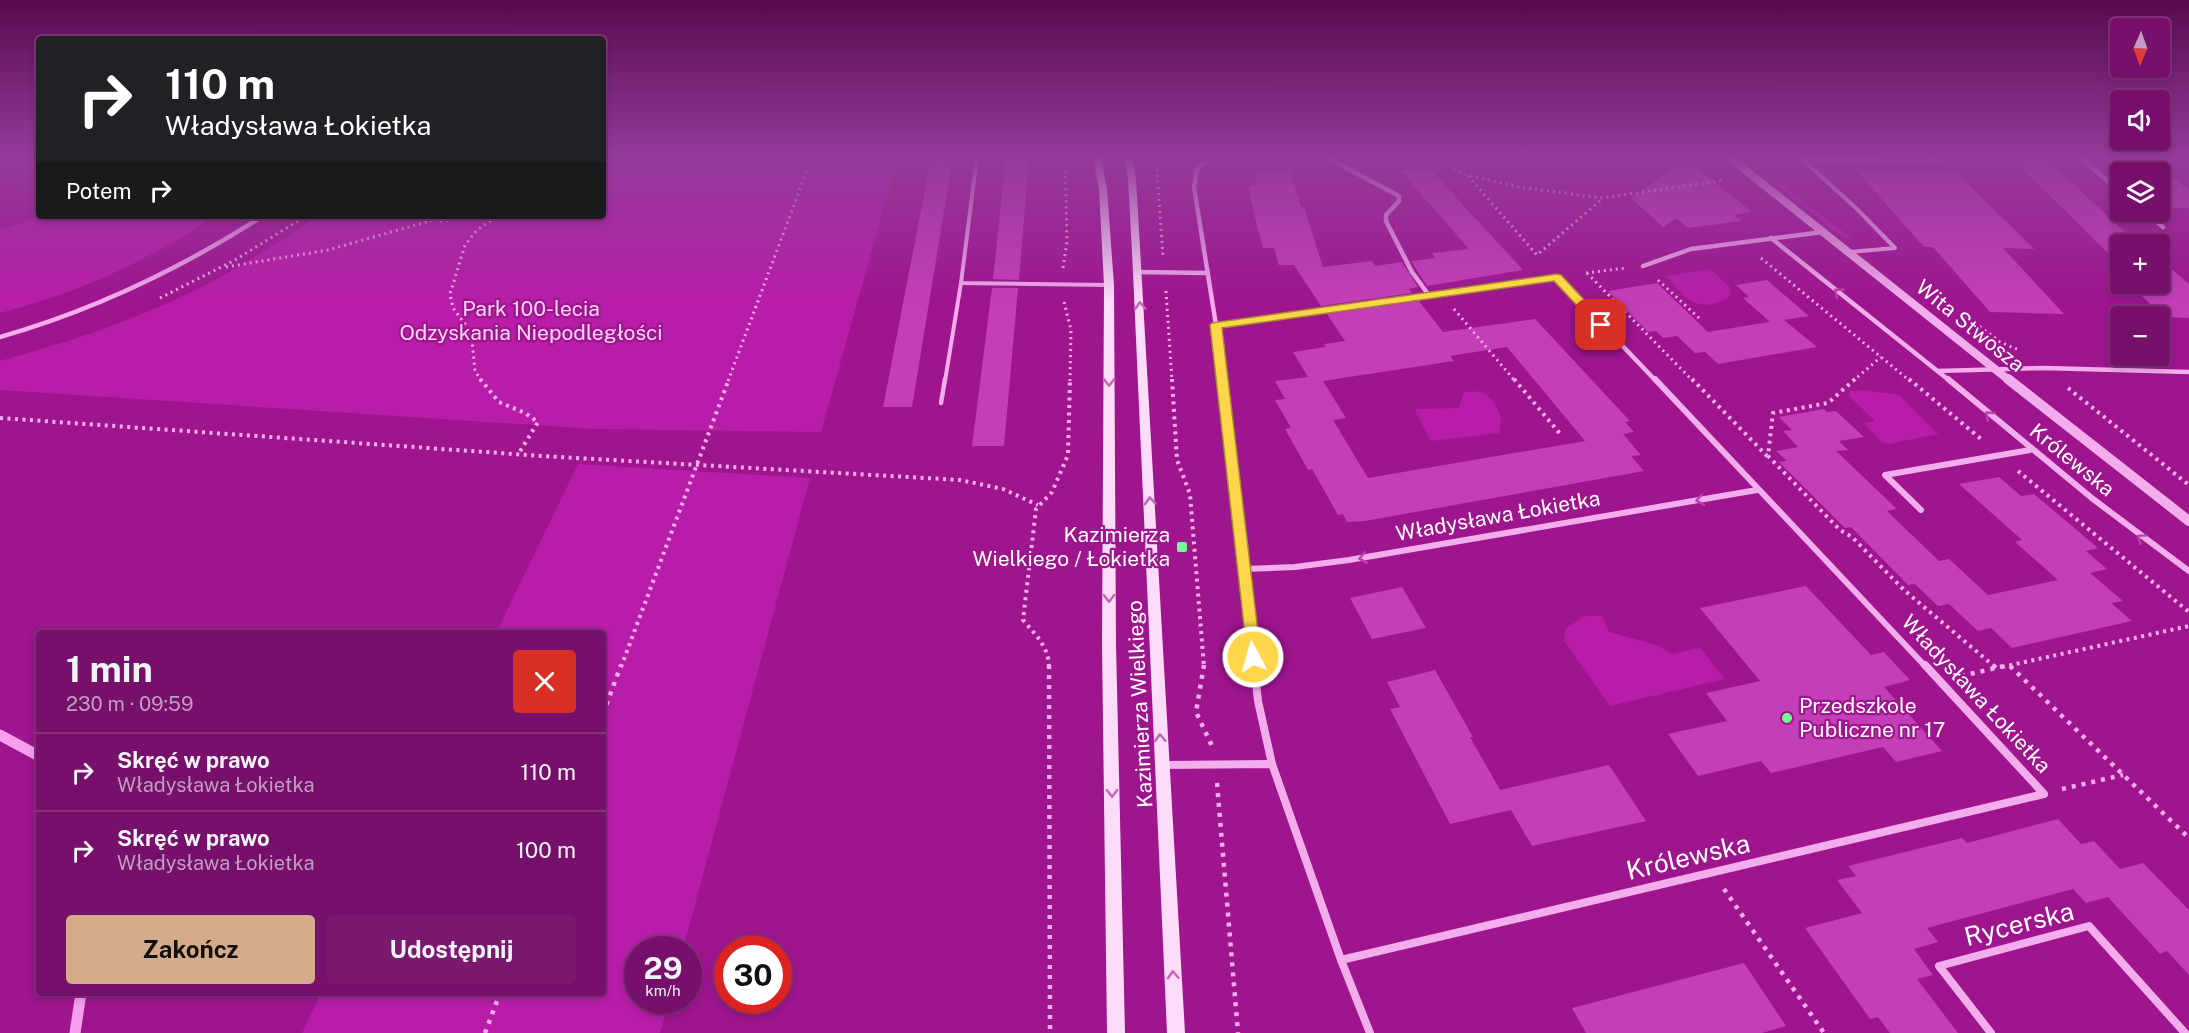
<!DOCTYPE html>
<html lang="pl">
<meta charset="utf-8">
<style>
body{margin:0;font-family:"Public Sans",sans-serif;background:#7b1970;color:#f1f3f6;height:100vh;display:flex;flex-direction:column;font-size:22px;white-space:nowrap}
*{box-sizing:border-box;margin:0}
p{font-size:20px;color:#c29dc1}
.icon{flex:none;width:33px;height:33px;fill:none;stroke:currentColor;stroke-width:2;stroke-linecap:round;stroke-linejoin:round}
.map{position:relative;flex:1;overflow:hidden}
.panel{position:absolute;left:36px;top:630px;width:570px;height:366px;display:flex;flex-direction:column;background:#76106a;border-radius:6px;box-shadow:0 3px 9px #0003,0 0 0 2px #87307e}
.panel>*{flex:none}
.guide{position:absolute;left:36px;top:36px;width:570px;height:183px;border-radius:6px;box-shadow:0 3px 9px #0003,0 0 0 2px #87307e;background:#202124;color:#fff;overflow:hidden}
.needle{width:39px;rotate:182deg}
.fabs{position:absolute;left:2110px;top:18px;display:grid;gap:12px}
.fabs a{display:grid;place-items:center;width:60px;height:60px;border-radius:6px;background:#76106a;box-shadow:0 3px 9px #0003,0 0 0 2px #87307e;font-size:30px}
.speed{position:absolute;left:624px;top:936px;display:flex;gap:12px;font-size:30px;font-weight:700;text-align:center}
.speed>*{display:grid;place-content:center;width:78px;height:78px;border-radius:50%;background:#76106a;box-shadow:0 3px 9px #0003,0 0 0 2px #87307e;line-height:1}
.speed small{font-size:15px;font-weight:400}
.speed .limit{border:9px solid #d22;background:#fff;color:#111}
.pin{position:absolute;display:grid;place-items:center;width:51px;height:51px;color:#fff;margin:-26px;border-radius:12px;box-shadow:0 3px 9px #0006}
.me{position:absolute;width:66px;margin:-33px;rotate:354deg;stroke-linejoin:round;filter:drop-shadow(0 0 4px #0008)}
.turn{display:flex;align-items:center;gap:21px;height:126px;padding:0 30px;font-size:27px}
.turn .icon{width:78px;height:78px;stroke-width:2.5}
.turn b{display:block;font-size:42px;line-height:51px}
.then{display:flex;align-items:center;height:57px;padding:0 30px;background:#0003;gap:12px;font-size:22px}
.round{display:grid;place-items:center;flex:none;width:63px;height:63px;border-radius:6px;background:#7b1970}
.head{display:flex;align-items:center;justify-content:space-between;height:102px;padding:0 30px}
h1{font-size:36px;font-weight:700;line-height:45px}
.cta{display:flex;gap:12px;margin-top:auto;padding:12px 30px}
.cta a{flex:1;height:69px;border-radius:6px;background:#d6ab8b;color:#111;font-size:24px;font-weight:700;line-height:69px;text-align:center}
.cta a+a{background:#7b1970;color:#f1f3f6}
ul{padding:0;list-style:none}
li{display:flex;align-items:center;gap:18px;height:78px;padding:0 30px;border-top:2px solid #87307e}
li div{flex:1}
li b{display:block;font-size:22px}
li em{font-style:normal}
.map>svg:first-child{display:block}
.green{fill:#b71da8}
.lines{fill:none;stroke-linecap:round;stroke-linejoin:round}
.stream{stroke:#f69fef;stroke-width:11}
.building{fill:#c43eb7;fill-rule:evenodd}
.path-far2{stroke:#f3adec;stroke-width:3;stroke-dasharray:2 4;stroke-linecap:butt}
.path-far1{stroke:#f3adec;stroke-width:4;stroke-dasharray:3 4.5;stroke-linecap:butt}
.path{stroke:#f3adec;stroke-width:4.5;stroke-dasharray:4 6;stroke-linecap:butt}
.service-far1{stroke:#f3adec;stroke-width:4}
.service{stroke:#f3adec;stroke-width:4.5}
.minor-far2{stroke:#f3adec;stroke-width:4.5}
.minor-far1{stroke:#f3adec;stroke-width:6}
.minor{stroke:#f3adec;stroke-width:8}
.tertiary-far1{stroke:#f3adec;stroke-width:8}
.tertiary{stroke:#f3adec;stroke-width:10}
.secondary{fill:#fddcf9;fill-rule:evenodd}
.oneway{stroke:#b843aa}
.oneway2{stroke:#c465b9}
.route{fill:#ffd54a;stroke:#a68a30;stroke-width:1.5}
.poi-dot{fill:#6fff94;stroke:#9e158e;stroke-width:2}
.labels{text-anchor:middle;stroke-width:4.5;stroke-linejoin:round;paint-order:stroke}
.park-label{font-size:21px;fill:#fdd5f9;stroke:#9e158e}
.street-label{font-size:21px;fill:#fff;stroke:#9e158e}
.poi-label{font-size:21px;fill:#fff;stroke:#9e158e;text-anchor:end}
.near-street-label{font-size:26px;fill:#fff;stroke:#9e158e}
</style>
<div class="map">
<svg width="2189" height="1033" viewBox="0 0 2189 1033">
<rect width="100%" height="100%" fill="#9e158e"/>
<!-- green -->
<g class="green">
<path d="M603 157H898L821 432 595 429 0 390V361C57 345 115 327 170 302 222 279 270 249 317 216H603Z"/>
<path d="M1766 177 1776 180 1854 240 1839 235Z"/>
<path d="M41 216H215C148 261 78 293 0 313V230Z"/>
<path d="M1710 269 1729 286 1731 293C1728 299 1723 300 1716 303 1693 311 1679 291 1666 276Z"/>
<path d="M1864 390 1899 395 1938 434 1889 444 1882 442 1863 423 1875 421 1849 396 1850 391Z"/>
<path d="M1464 392C1469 392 1475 391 1480 392 1496 397 1505 418 1499 433L1431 441 1415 411 1416 409 1459 408Z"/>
<path d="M578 464 810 478 683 949 638 950V1000L669 1001 660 1033H302L321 993H603V633H496Z"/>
<path d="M1585 616H1602L1609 632 1657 645 1672 654 1700 648 1725 679 1610 706 1564 641 1565 629Z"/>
</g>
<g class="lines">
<!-- stream -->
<g class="stream">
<path d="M0 735 39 756"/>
<path d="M75 1033 81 993"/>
</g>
</g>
<!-- building -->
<g class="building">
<path d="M1006 157H1029L1019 280 993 279Z"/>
<path d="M2006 157H2044L2138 244H2121V266L2039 185Z"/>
<path d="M931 159 952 162 912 407H883Z"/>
<path d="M1687 160 1752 212 1734 215 1742 221 1688 228 1676 218 1663 227 1631 198Z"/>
<path d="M2160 167 2189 190V208L2160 207Z"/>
<path d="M1430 169 1523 270 1427 286 1411 261 1435 258 1432 253 1469 249 1400 170Z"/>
<path d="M1290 171 1301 207H1304L1323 267 1372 261 1375 266 1402 262 1418 287 1409 289 1412 293 1321 306 1294 265H1279L1274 248H1263L1256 222 1248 186H1257L1256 172Z"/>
<path d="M1857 171 1957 173 2034 249 2003 248 2064 314 1990 312 1933 247H1924Z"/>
<path d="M2160 259 2189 284V318L2164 317 2129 284H2160Z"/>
<path d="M1767 280 1809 316 1784 320 1817 347 1718 364 1705 352 1695 353 1677 336 1663 338 1656 331 1648 332 1608 291 1657 283 1708 332 1775 321 1770 322 1743 298 1749 297 1736 285Z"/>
<path d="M992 288H1018L1004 446H972Z"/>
<path d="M1419 301 1443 332 1535 319 1630 421 1625 422 1634 432 1623 434 1641 455 1631 456 1644 471 1365 521 1347 522 1343 514 1338 515 1312 469 1308 470 1285 429 1291 428 1275 400 1285 399 1275 381 1308 377 1293 352 1326 347 1324 344 1345 341 1327 314ZM1507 347 1585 441 1368 478 1333 420 1346 418 1323 381 1454 361 1450 356Z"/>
<path d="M1824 409 1827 412 1836 411 1864 437 1839 441 1848 450 1836 451 1897 509 1887 511 1939 561 1949 559 1988 595 2058 580 2015 542 2022 540 1959 484 1999 477 2021 496 2034 494 2098 548 2086 551 2107 569 2090 573 2123 601 2111 603 2132 621 2012 648 1991 628 1978 631 1949 604 1938 606 1915 584 1908 585 1851 527 1845 528 1779 462 1787 461 1776 451 1798 447 1783 431 1792 430 1779 417Z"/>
<path d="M1806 586 1871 655 1884 652 1910 680 1884 687 1942 751 1896 762 1883 747 1771 773 1761 761 1698 776 1668 734 1727 721 1706 693 1760 681 1700 608Z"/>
<path d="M1402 587 1426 628 1372 639 1350 598Z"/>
<path d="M1435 670 1473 737H1470L1500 790 1609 765 1646 821 1532 846 1511 810 1450 824 1390 709 1400 707 1387 682Z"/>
<path d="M2058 819 2081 844 2094 841 2120 869 2143 863 2189 910V975L2167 951 2160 954 2108 897 2086 903 2073 889 1927 928 1938 942 1914 949 1933 975 1917 979 1958 1033H1890L1878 1017 1870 1019 1805 928 1862 913 1837 880 1856 876 1848 866 1962 838 1967 843Z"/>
<path d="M1744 963 1786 1026 1762 1033H1586L1572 1008Z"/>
</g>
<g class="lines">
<!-- path-far2 -->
<g class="path-far2">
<path d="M1156 157 1163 256"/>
<path d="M1433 157 1467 175 1519 187 1602 198 1725 180"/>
<path d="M1468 176 1537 255 1602 199"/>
<path d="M440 221 469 218 489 220"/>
<path d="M1761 258 1910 381"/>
<path d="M226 267 328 250 447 216"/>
<path d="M1063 268 1067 241 1065 157"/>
<path d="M1586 273 1626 268"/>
<path d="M1587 273 1693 381"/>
<path d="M1658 280 1699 318"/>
<path d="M1166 291 1172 381"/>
<path d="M160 298 235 260 306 216"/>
<path d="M1064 302 1071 330 1070 381"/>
<path d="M1454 309 1515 381"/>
<path d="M1965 316 1998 340"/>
<path d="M1993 339 2019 350"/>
<path d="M481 381 475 370 471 332 453 308 450 294 465 245 477 230 498 216"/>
<path d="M728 381 812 157"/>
<path d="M1853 381 1881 357"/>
</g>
<!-- path-far1 -->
<g class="path-far1">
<path d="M480 379 499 402 525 413 538 422 519 453"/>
<path d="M1172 379 1177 460 1190 494 1204 667"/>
<path d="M1514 379 1562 436"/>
<path d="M1692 379 1767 456"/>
<path d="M1855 379 1828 403 1773 413 1768 456 1840 530 1852 537 1904 590 1995 667"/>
<path d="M1909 379 1981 439"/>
<path d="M2068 388 2189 485"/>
<path d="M0 418 542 456 960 480 1003 489 1038 505"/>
<path d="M2018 471 2189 612"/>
<path d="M621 667 729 379"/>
<path d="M1049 667C1049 647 1035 634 1023 620L1036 509 1052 492 1068 455 1070 379"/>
<path d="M2002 667 2189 626"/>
</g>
<!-- path -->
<g class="path">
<path d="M1049 665 1050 1033"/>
<path d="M1204 665 1196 712 1212 746"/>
<path d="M1993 665 1997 669"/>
<path d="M2010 666 2189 838"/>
<path d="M1961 676 2009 665"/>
<path d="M603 714 621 665"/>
<path d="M1217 783 1238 1033"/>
<path d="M2062 789 2123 775"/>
<path d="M1724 889 1824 1033"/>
<path d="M485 1033 500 993"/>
</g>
<!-- service-far1 -->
<g class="service-far1">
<path d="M977 157 961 283 1109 285"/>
<path d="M1849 252 1895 248 1857 209 1802 159 1940 161 1936 157"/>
<path d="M945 381 961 283"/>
</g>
<!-- service -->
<path class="service" d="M941 403 945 379"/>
<!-- minor-far2 -->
<g class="minor-far2">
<path d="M1211 157 1197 169 1194 187 1216 325 1222 381"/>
<path d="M1326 157 1399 196V201L1386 215V221L1412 272 1428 294"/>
<path d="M2079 157 2121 192"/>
<path d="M2145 212 2163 227"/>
<path d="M1771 238 1950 381"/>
<path d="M1643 266 1691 249 1823 232"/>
<path d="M1138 272 1208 273"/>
<path d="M1216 325 1557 277 1656 381"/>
<path d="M0 337C95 310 180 269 263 216"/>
<path d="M1938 371 2044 368 2189 372"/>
</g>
<!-- minor-far1 -->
<g class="minor-far1">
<path d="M1222 379 1254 667"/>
<path d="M1655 379 1926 667"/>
<path d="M1948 379 2093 499 2189 571"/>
<path d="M1921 510 1885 475 2030 450"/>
<path d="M1244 569 1295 567 1349 560 1757 490"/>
</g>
<!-- minor -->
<g class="minor">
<path d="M1254 665 1258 701 1272 764"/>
<path d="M1163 765 1272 764 1341 960 1370 1033"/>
<path d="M1341 960 2044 794 1925 665"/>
<path d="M1991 1033 1939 966 2089 926 2185 1033"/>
</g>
<!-- tertiary-far1 -->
<path class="tertiary-far1" d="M1729 157 2010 381"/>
<!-- tertiary -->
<path class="tertiary" d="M2008 379 2189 521"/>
<!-- secondary -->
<g class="secondary">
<path d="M1093 157H1101L1107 189 1114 285 1116 645 1125 1033H1107L1102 645 1104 285 1099 189Z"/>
<path d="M1124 157H1132L1136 178 1185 1033H1167L1133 272 1128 178Z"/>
</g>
</g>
<!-- one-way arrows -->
<defs><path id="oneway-chevron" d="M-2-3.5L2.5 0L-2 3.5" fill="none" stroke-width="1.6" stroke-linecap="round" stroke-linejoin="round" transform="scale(1.5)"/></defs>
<g class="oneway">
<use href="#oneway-chevron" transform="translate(1838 292) rotate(-142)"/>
<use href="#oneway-chevron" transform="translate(1989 415) rotate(-139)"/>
<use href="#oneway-chevron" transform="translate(1700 500) rotate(170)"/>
<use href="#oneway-chevron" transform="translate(2141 538) rotate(-145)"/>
<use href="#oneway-chevron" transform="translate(1363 558) rotate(170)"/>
</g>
<g class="oneway2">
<use href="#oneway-chevron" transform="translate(1140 306) rotate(-93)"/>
<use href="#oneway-chevron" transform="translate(1109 382) rotate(90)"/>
<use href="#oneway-chevron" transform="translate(1150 501) rotate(-93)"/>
<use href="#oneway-chevron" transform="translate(1109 598) rotate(90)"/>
<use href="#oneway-chevron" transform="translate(1160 738) rotate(-92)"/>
<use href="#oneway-chevron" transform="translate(1112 793) rotate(89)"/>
<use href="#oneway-chevron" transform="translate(1173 975) rotate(-93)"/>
</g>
<!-- sky -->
<linearGradient id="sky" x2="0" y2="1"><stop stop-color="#570c4e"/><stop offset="0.52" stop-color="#953b9b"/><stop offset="1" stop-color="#953b9b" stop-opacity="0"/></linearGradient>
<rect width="2189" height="302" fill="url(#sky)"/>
<!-- route -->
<path class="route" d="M1557 274 1561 275 1605 322V327H1597L1554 281 1222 328 1261 657 1259 661H1248L1210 325 1212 323Z"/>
<!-- markers -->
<g class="poi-dot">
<rect x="1176" y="541" width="12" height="12" rx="3"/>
<circle cx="1787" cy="718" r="6"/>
</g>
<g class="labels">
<!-- park labels -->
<g class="park-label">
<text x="531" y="316">Park 100-lecia<tspan x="531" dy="24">Odzyskania Niepodległości</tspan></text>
</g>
<!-- street labels -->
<g class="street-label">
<text transform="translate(1970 326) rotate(39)" y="7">Wita Stwosza</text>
<text transform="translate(2072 460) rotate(39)" y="7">Królewska</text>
<text transform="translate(1498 516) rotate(-10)" y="7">Władysława Łokietka</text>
<text transform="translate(1976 694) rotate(47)" y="7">Władysława Łokietka</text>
<text transform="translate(1140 704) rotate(-93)" y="7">Kazimierza Wielkiego</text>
</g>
<!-- poi labels -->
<g class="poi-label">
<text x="1170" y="542">Kazimierza<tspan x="1170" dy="24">Wielkiego / Łokietka</tspan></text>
<text x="1799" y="713" text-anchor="start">Przedszkole<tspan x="1799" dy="24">Publiczne nr 17</tspan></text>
</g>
<!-- near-street labels -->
<g class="near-street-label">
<text transform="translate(1688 857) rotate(-13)" y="9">Królewska</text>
<text transform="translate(2019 924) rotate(-14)" y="9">Rycerska</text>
</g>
</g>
</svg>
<div class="fabs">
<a><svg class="needle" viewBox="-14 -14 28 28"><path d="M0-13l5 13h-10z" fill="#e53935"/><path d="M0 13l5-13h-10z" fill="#c29dc1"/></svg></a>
<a><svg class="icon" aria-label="sound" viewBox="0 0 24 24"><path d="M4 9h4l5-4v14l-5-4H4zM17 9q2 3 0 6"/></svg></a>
<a><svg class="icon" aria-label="layers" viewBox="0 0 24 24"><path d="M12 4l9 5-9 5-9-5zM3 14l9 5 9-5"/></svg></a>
<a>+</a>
<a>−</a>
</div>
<div class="speed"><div>29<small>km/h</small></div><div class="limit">30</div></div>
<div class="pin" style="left:1601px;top:325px;background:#d93025"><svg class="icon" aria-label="arrive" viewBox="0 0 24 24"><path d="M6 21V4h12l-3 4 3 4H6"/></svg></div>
<svg class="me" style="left:1253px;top:657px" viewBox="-20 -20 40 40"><circle r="17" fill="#ffd54a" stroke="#fff" stroke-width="3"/><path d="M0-11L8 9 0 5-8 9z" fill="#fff"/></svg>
<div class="guide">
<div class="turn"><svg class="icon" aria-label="right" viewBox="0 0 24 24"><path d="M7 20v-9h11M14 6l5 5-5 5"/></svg><div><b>110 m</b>Władysława Łokietka</div></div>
<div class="then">Potem<svg class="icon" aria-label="right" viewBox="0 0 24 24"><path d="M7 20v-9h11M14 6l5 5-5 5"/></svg></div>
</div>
<section class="panel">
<div class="head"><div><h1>1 min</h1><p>230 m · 09:59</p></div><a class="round" style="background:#d93025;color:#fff"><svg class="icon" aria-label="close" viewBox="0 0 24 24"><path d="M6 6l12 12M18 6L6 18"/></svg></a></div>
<ul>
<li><svg class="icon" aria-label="right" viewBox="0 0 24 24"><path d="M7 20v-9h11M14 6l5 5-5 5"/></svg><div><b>Skręć w prawo</b><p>Władysława Łokietka</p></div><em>110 m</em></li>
<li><svg class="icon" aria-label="right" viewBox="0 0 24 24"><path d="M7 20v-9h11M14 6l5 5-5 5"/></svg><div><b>Skręć w prawo</b><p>Władysława Łokietka</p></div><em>100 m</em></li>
</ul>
<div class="cta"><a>Zakończ</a><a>Udostępnij</a></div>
</section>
</div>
